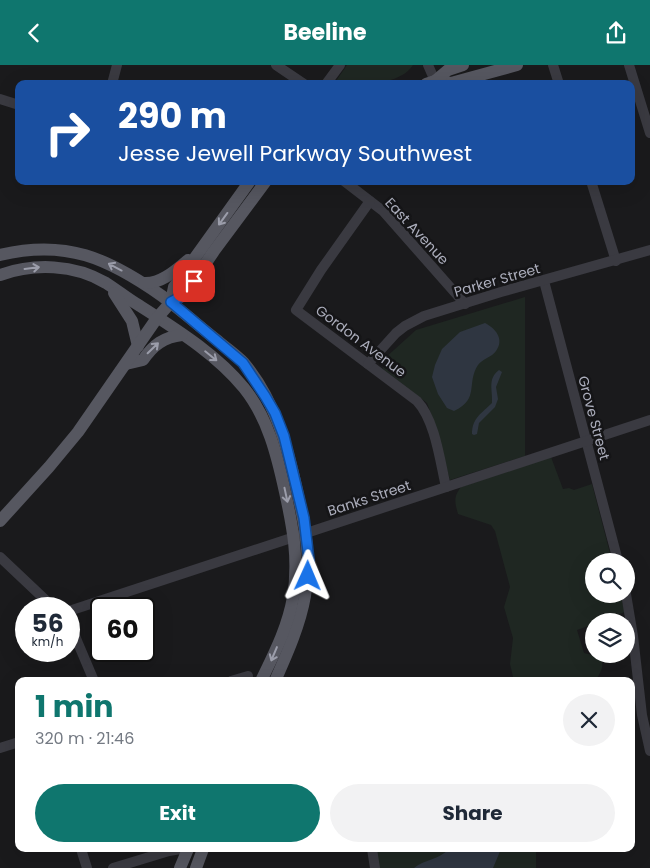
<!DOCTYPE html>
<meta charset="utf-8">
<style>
body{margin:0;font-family:Poppins,sans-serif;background:#f2f2f3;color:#1f2937;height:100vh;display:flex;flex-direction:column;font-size:19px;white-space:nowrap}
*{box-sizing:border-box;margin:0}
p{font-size:16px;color:#747a83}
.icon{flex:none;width:28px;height:28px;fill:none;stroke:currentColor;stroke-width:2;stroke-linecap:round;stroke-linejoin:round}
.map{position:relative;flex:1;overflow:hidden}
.panel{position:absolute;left:15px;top:612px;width:620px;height:175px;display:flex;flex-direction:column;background:#fff;border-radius:10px;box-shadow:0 5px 20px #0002}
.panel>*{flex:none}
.hud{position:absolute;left:15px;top:15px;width:620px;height:105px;border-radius:10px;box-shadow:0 5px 20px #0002;background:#1a4fa0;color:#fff;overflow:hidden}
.fabs{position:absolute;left:585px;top:488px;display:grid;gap:10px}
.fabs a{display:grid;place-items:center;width:50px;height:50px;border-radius:50%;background:#fff;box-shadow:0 5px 20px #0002;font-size:25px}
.speed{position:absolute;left:15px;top:532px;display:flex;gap:10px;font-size:25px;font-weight:700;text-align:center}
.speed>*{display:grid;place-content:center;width:65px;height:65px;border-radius:50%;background:#fff;box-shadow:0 5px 20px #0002;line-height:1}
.speed small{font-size:12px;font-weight:400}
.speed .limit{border:2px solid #111;border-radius:8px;background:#fff;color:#111}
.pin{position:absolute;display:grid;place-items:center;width:42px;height:42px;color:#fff;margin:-21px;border-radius:10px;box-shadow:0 2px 8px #0006}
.me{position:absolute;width:55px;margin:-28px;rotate:1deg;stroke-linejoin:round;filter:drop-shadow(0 0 4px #0008)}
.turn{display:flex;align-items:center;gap:18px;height:105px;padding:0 20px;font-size:22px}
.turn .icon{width:65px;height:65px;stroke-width:2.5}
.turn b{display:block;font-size:35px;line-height:42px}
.round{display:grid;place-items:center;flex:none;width:52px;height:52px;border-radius:26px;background:#f2f2f3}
.summary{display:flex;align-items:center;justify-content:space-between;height:85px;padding:0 20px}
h1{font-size:30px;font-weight:700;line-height:38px;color:#0f766e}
.button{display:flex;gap:10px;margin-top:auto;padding:10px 20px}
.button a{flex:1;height:58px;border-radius:30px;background:#0f766e;color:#fff;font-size:20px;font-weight:700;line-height:58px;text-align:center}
.button a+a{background:#f2f2f3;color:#1f2937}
header{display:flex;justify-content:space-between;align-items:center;height:65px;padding:0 20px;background:#0f766e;color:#fff;font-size:22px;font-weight:700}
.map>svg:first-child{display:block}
.green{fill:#1f2722}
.water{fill:#2f3641}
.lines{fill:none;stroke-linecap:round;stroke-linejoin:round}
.minor{stroke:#3a3a41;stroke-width:10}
.major{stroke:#565760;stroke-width:12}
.oneway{stroke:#9b9daa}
.route-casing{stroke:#114b97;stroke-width:12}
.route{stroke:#1a73e8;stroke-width:9}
.labels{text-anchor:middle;stroke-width:5;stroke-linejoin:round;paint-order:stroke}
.street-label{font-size:14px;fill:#acaebc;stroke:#151517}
</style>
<header><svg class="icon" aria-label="back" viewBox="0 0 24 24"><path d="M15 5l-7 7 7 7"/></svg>Beeline<svg class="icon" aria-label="share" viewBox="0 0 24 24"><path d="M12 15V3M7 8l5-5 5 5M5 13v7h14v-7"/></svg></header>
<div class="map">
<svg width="650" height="803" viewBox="0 0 650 803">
<rect width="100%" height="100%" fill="#1a1a1c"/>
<!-- green -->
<g class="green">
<path d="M347 0H413C399 22 357 19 334 19Z"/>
<path d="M525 232V391L450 415 433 354 427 338 383 304 384 294 416 265Z"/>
<path d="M551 392 563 424 569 423 574 425 592 419 612 496H594V529H620L625 547 600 556H594V559L577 565 584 588C605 592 607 599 595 616H514L510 599 513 573 504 542 510 522 495 466 491 460 458 449C455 438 453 432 461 422Z"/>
<path d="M376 784H536V803H379Z"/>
</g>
<!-- water -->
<g class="water">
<path d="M485 258C495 263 505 274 496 286 492 292 482 294 478 300 466 318 480 334 454 346L447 343 438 329 432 312 435 300 442 284 460 267Z"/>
<path d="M499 305 502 307 496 322 498 334 495 342 479 358 477 369 474 370 472 369C472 353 482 348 492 338 493 325 487 314 499 305Z"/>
<path d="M449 784H501L493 803H414C425 794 439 795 449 784Z"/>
</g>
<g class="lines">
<!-- minor -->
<g class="minor">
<path d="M276 0 304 19"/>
<path d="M428 0 435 16"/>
<path d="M553 0 559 19"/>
<path d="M629 0 650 68"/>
<path d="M112 19 117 0"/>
<path d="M326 19 340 0"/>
<path d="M0 34 19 40"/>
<path d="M344 116 383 146 465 239"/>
<path d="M591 116 616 196"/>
<path d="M370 136 321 205 296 245 417 336C435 355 440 396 446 422"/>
<path d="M544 216 618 496"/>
<path d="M368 299 396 268 405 261 424 251 501 227 650 185"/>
<path d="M0 492 55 544"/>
<path d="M626 529 633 571 642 650 650 686"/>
<path d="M69 546 650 355"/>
<path d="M69 560 72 564 94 616"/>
<path d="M231 616 248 611"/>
<path d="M0 683 19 677"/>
<path d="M81 784 87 803"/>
<path d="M372 784 375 803"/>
<path d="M113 803 169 786 181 784"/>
</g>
<!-- major -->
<g class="major">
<path d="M435 16 451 18 517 0"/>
<path d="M426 19 435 16 448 5 463 0"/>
<path d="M0 190C66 174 108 193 162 231 181 245 199 261 218 276 226 283 236 290 244 298 275 335 288 383 298 430 306 464 311 496 305 531 300 560 287 589 275 616"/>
<path d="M0 210C34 198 74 199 106 218 117 225 128 234 140 241 177 265 216 289 244 323 268 353 277 390 285 427 293 463 299 495 293 532 288 562 274 589 261 616"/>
<path d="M144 218C161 219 176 205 188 195"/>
<path d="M114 228 132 256 138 281"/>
<path d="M171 237 174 222 250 116"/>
<path d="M126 299 143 295C153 280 164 272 182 270"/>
<path d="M0 456 49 402 78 367 157 253 171 237 184 230 214 186 266 116"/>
<path d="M180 803 188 784"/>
<path d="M196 803 203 784"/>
</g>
</g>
<!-- one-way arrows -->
<defs><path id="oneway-shaft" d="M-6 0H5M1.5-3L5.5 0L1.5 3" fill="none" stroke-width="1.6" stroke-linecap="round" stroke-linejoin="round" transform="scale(1.25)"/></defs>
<g class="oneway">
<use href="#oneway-shaft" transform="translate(223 154) rotate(126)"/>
<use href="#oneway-shaft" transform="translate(115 202) rotate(-152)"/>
<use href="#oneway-shaft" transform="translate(32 203) rotate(-7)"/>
<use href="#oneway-shaft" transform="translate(153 283) rotate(-44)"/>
<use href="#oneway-shaft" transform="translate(211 291) rotate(39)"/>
<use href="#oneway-shaft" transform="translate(286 430) rotate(78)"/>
<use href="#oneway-shaft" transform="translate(274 589) rotate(113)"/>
</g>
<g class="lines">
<!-- route casing -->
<g class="route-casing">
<path id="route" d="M194 216 184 230 171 237 243 298 265 331 275 348 284 371 304 453 309 495 308 511"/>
</g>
<!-- route -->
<use href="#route" class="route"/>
</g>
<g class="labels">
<!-- street labels -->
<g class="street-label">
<text transform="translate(417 166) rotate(47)" y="5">East Avenue</text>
<text transform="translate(497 215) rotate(-16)" y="5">Parker Street</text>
<text transform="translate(361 276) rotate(37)" y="5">Gordon Avenue</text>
<text transform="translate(594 353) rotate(75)" y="5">Grove Street</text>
<text transform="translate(369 433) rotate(-18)" y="5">Banks Street</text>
</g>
</g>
</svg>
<div class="fabs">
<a><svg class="icon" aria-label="search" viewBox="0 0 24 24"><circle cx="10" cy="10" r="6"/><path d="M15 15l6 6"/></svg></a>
<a><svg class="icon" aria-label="layers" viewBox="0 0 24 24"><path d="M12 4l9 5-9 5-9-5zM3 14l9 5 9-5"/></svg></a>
</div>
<div class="speed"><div>56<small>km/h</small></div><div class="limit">60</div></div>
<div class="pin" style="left:194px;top:216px;background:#d93025"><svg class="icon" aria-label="arrive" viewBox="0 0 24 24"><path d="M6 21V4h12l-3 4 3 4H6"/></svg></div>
<svg class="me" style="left:308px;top:511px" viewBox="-20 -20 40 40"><path d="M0-17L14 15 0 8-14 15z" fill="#1a73e8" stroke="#fff" stroke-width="4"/></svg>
<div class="hud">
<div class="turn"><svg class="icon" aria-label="right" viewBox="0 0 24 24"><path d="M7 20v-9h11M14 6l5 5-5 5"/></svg><div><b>290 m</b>Jesse Jewell Parkway Southwest</div></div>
</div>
<section class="panel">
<div class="summary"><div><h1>1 min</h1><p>320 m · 21:46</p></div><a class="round"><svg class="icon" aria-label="close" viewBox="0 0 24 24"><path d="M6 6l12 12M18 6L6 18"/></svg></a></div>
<div class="button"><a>Exit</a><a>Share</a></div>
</section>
</div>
